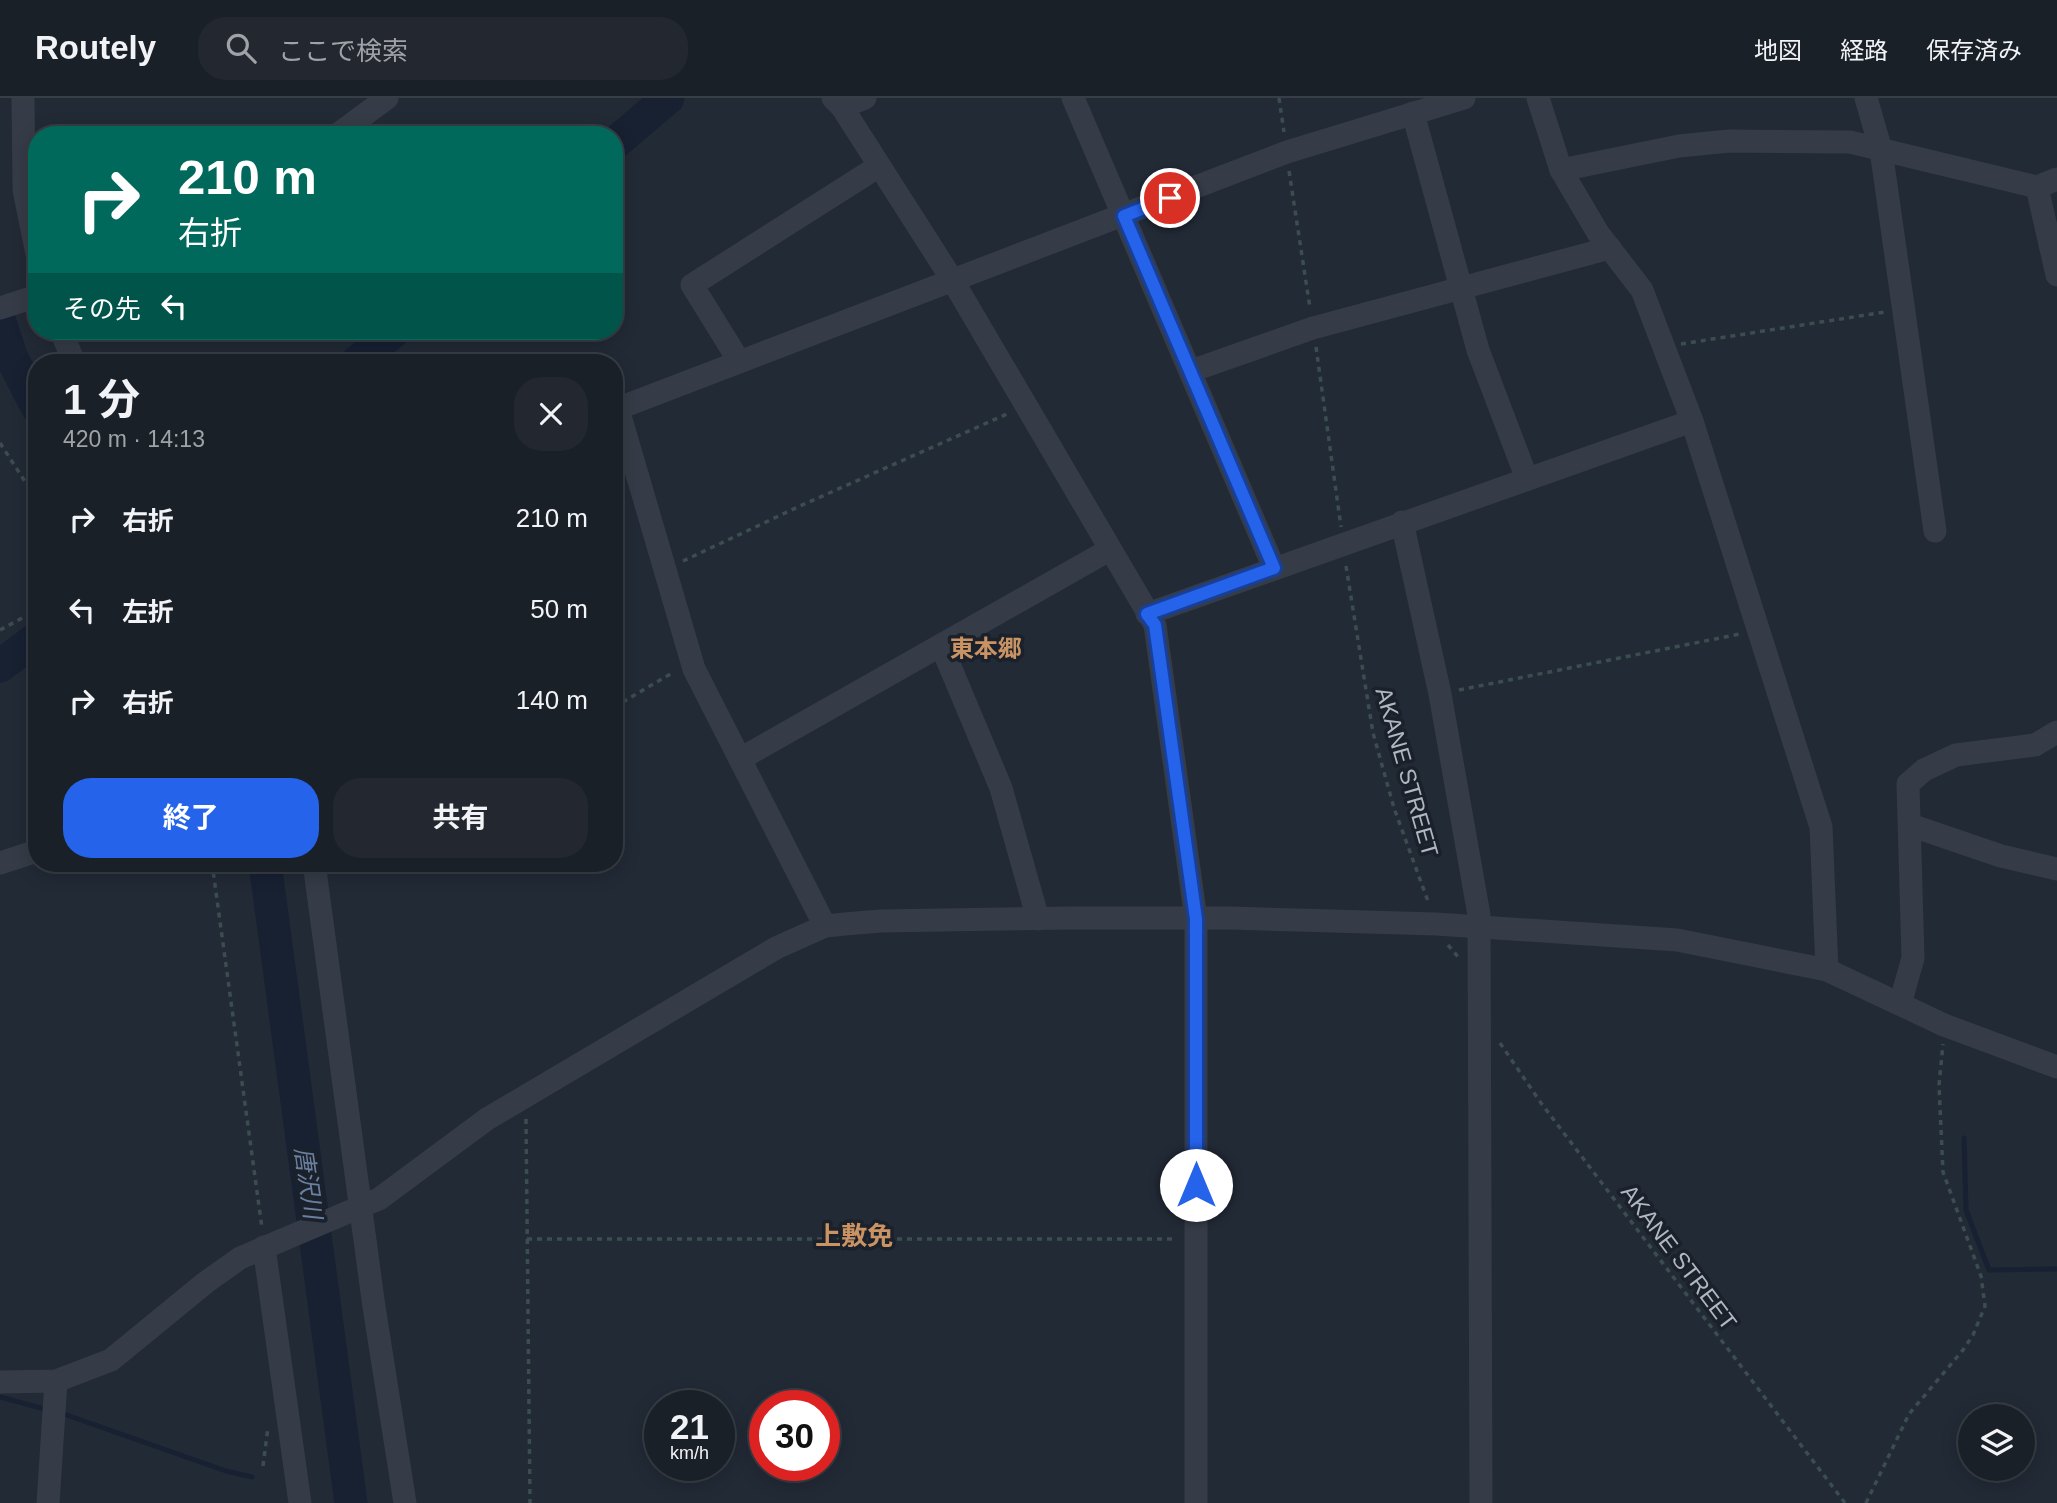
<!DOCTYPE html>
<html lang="ja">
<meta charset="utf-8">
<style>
body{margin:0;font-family:Arial,"Noto Sans JP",sans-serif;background:#232830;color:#f1f3f6;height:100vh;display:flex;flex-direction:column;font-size:26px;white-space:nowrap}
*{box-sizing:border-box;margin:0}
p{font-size:23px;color:#9fa3a8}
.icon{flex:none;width:38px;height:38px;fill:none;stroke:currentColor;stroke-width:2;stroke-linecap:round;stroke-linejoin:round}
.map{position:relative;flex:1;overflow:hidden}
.details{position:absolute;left:28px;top:256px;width:595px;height:518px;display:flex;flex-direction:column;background:#1a2028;border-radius:28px;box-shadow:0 4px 18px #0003,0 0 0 2px #383e45}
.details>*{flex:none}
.top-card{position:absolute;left:28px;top:28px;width:595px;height:214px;border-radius:28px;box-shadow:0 4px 18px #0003,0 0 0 2px #383e45;background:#00695c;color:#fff;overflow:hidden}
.tools{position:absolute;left:1958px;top:1306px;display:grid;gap:14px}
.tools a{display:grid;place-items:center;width:77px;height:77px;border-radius:50%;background:#1a2028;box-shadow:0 4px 18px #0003,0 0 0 2px #383e45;font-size:35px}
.speed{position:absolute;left:644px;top:1292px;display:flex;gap:14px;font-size:35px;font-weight:700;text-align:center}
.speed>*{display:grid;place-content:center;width:91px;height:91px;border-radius:50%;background:#1a2028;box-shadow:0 4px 18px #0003,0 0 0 2px #383e45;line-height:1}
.speed small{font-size:18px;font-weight:400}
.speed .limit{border:10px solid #d22;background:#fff;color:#111}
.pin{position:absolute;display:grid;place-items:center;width:60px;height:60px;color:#fff;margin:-30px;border:4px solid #fff;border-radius:50%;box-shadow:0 2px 7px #0007}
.me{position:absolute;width:77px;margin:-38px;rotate:0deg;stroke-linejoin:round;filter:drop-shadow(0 0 5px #0008)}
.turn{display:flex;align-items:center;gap:24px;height:147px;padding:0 35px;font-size:32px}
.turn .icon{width:91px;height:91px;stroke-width:2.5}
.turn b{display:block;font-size:49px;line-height:60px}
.then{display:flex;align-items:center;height:66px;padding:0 35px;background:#0003;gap:14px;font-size:26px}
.round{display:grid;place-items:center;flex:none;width:74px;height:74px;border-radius:28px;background:#232830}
.head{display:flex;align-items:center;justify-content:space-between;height:119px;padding:0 35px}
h1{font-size:42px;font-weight:700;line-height:52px}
.primary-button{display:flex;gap:14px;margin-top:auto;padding:14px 35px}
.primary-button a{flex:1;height:80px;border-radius:28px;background:#2563eb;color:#fff;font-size:28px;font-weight:700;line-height:80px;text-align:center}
.primary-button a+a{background:#232830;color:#f1f3f6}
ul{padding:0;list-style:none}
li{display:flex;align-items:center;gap:21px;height:91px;padding:0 35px}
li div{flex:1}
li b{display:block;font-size:26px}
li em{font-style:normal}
header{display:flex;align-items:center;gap:42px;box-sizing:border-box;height:98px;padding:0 35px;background:#1a2028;border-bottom:2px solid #383e45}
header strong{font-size:33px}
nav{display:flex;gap:38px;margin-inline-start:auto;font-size:24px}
.search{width:490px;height:63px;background:#232830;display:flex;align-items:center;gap:18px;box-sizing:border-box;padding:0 24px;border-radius:28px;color:#9fa3a8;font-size:26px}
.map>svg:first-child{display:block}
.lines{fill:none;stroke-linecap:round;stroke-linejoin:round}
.stream{stroke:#172132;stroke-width:5}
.river{stroke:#172132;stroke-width:33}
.path{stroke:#3c4d4f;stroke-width:3.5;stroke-dasharray:5 5;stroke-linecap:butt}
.minor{stroke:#353c47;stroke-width:23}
.route-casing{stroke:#184099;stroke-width:18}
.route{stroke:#2563eb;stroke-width:12}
.labels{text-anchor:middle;stroke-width:7;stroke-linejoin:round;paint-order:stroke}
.street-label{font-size:23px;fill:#b0b7c3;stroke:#1b212b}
.neighbourhood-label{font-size:24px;font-weight:bold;fill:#ca9364;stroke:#1b212b}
.water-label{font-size:24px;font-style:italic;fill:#6b80a0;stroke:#1b212b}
.quarter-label{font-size:26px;font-weight:bold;fill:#ca9364;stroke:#1b212b}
</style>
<header>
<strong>Routely</strong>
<div class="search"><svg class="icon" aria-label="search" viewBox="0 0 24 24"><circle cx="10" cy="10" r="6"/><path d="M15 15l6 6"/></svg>ここで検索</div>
<nav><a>地図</a><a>経路</a><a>保存済み</a></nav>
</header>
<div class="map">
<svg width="2057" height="1405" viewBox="0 0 2057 1405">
<rect width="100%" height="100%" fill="#222a36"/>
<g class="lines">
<!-- stream -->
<g class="stream">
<path d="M1964 1040 1966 1112 1989 1172 2057 1171"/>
<path d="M0 1299 48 1312"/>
<path d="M61 1315 226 1373 252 1379"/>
</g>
<!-- river -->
<g class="river">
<path d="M614 46 668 0"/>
<path d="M0 224 11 258 37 309"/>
<path d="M357 264 394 233"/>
<path d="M0 568 37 540"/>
<path d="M265 765 351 1405"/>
</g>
<!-- path -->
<g class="path">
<path d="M1279 0 1284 34"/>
<path d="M1289 73 1310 210"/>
<path d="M1681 246 1885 214"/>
<path d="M1316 249 1341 429"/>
<path d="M0 345 37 402"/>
<path d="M683 463 800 408 1007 316"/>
<path d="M1346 468 1373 635 1394 710 1429 806"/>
<path d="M0 532 37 512"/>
<path d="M1459 592 1740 536"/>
<path d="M614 609 674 574"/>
<path d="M212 765 262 1130"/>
<path d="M1448 847 1459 860"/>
<path d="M1500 945 1541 1005 1845 1405"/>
<path d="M526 1021 530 1405"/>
<path d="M527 1141H1176"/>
<path d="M263 1368 268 1329"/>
<path d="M1866 1405 1909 1316 1963 1252 1973 1237 1985 1208 1981 1178 1943 1074 1939 987 1943 946"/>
</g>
<!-- minor -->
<g class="minor">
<path d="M23 0 24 92 37 156"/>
<path d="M833 0 842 9 953 183 1155 527 1196 821V1405"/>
<path d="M1073 0 1274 470"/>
<path d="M1538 0 1561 72 1598 135 1642 192 1692 323 1821 729 1827 872"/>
<path d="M1866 0 1881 52 1935 433"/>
<path d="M842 9 865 0"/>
<path d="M1413 15 1478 252 1527 381"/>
<path d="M337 37 387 0"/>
<path d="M1561 72 1679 48 1729 43 1850 44 2037 89 2057 81"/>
<path d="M2037 89 2057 177"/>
<path d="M0 210 37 198"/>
<path d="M61 233 74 264"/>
<path d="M739 263 692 187 879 68"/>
<path d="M1191 273 1313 230 1610 150"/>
<path d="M618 311 694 571 825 828"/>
<path d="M614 312 1287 54 1464 0"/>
<path d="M1402 424 1440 596 1479 817 1481 1405"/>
<path d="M1147 516 1692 323"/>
<path d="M941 547 1001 690 1038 821"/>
<path d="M740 661 1109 452"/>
<path d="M1910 727 2001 758 2057 771"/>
<path d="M0 765 37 753"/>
<path d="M314 765 374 1209 405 1405"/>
<path d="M1900 906 1913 860 1908 686 1924 672 1956 657 2035 647 2057 634"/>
<path d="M264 1149 300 1405"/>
<path d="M0 1284 56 1283 111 1262 205 1185 240 1160 379 1101 487 1021 776 850 825 828 845 826 881 823 1070 820H1231L1436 826 1677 842 1827 872 1944 927 2057 969"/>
<path d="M48 1405 56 1283"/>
</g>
</g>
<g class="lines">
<!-- route casing -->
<g class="route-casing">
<path id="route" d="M1170 100 1124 118 1274 470 1147 516 1155 527 1196 821V1087"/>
</g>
<!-- route -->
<use href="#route" class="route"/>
</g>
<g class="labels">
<!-- street labels -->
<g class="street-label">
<text transform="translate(1407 674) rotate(74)" y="8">AKANE STREET</text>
<text transform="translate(1679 1159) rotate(53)" y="8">AKANE STREET</text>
</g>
<!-- neighbourhood labels -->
<g class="neighbourhood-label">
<text x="986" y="559">東本郷</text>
</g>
<!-- water labels -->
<g class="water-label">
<text transform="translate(308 1085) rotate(82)" y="8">唐沢川</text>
</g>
<!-- quarter labels -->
<g class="quarter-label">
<text x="854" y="1147">上敷免</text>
</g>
</g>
</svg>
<div class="tools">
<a><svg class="icon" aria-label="layers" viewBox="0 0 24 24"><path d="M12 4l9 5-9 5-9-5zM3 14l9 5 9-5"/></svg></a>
</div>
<div class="speed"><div>21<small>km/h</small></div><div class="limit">30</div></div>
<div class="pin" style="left:1170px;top:100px;background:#d93025"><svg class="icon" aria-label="arrive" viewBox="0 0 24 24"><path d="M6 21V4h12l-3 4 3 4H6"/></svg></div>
<svg class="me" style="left:1196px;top:1087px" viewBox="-20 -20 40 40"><circle r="19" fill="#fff"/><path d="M0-13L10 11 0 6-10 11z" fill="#2563eb"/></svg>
<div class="top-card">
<div class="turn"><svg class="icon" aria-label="right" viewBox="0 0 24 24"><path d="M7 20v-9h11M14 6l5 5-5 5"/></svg><div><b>210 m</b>右折</div></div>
<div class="then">その先<svg class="icon" aria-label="left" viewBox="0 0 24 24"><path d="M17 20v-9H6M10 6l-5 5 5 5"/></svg></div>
</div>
<section class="details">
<div class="head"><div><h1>1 分</h1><p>420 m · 14:13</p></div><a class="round"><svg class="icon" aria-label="close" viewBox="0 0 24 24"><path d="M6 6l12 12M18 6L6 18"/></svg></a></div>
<ul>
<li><svg class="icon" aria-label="right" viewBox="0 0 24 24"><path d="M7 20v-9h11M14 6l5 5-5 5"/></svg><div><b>右折</b></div><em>210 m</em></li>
<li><svg class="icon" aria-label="left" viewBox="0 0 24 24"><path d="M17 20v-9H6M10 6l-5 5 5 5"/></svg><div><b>左折</b></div><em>50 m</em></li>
<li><svg class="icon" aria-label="right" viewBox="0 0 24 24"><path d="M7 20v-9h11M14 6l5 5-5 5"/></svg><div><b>右折</b></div><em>140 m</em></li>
</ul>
<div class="primary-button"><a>終了</a><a>共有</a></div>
</section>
</div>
